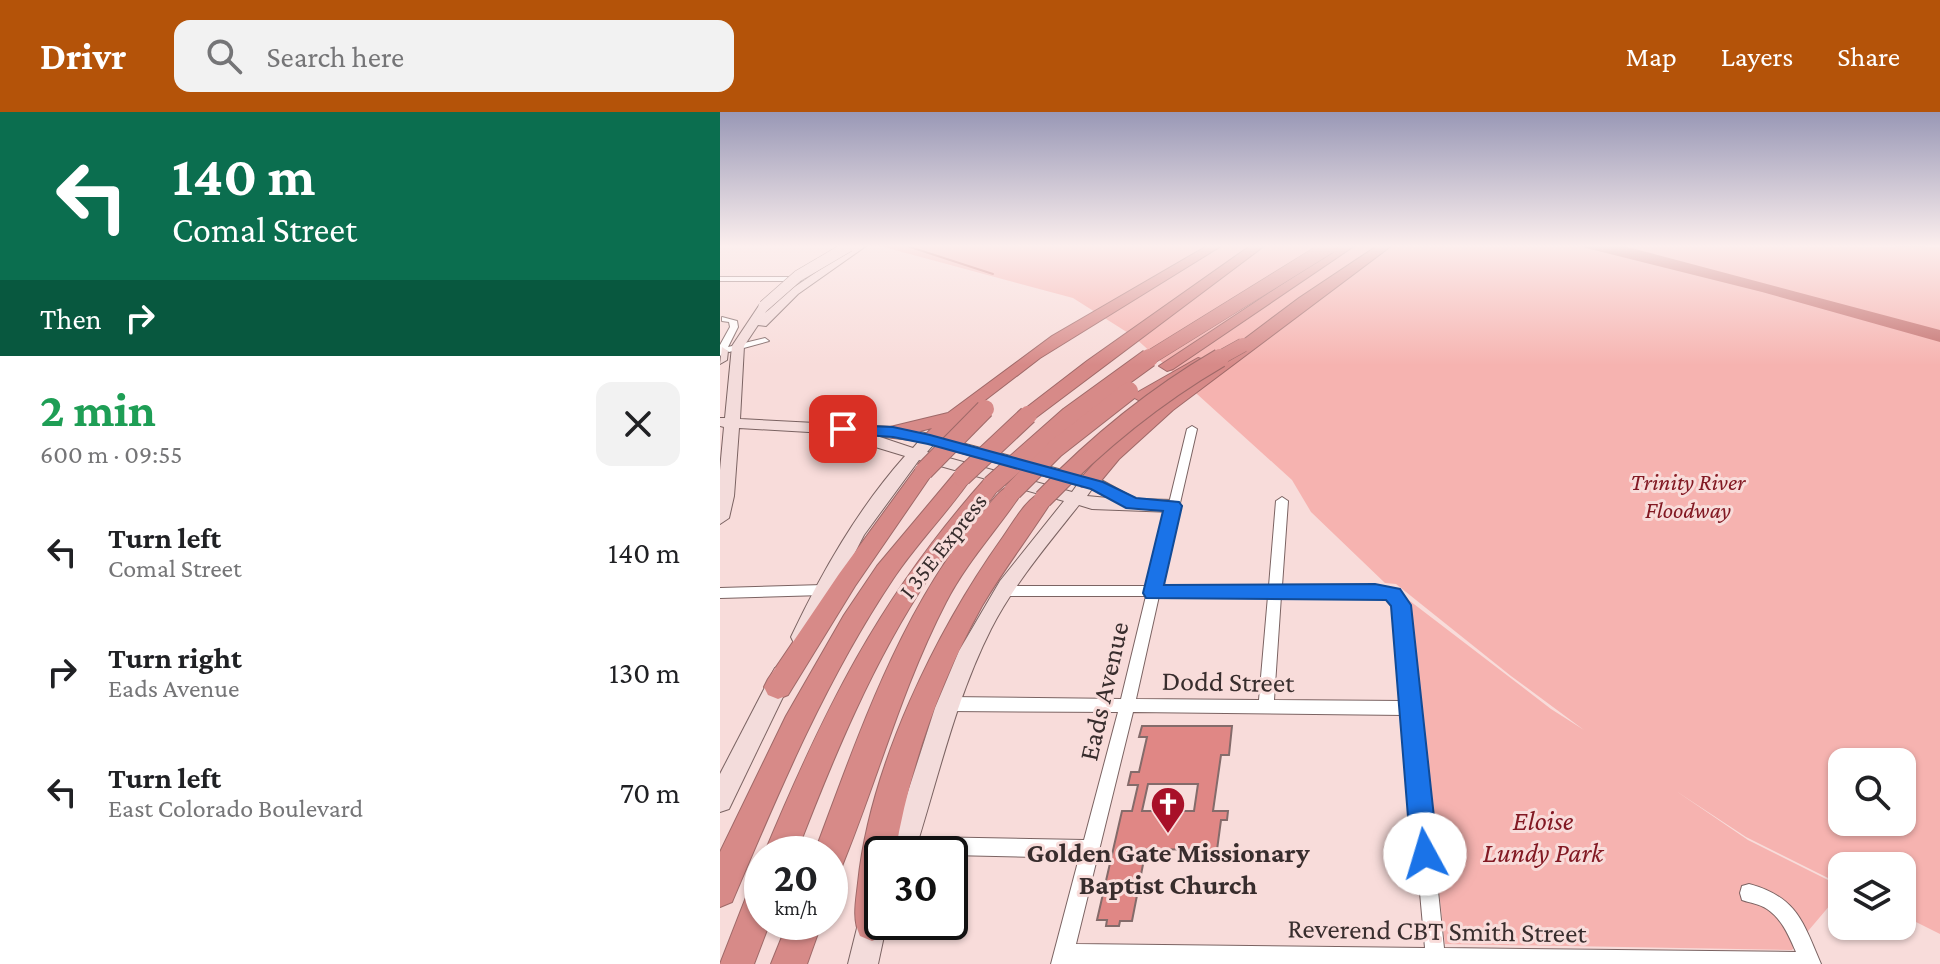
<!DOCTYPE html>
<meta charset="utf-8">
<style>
body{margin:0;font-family:"Crimson Pro",serif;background:#f2f2f2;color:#202124;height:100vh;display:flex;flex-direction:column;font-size:30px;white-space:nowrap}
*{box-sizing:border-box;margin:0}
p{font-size:26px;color:#757577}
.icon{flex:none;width:44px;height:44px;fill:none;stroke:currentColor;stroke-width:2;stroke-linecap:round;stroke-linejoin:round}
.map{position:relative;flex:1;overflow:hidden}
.panel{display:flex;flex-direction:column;background:#fff;width:720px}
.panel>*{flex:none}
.banner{background:#0b6e4f;color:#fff;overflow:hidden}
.controls{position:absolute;left:1108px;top:636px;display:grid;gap:16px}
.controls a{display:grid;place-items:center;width:88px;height:88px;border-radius:16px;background:#fff;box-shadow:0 2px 6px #0004;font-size:40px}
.speed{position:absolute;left:24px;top:724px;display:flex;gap:16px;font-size:40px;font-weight:700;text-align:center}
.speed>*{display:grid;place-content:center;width:104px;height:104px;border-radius:50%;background:#fff;box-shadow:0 2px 6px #0004;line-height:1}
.speed small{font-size:20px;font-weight:400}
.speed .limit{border:4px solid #111;border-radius:12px;background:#fff;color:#111}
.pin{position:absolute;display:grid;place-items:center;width:68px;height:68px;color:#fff;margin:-34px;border-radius:16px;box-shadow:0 4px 12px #0006}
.me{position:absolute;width:88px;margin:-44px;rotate:354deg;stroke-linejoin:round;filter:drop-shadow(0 0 6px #0008)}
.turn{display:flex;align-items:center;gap:28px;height:168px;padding:0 40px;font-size:36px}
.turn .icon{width:104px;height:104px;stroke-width:2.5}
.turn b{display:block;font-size:56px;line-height:68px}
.then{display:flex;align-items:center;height:76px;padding:0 40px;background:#0003;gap:16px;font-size:30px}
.round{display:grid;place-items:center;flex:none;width:84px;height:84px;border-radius:16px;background:#f2f2f2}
.overview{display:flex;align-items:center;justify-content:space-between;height:136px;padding:0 40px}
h1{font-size:48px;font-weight:700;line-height:60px;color:#1e9e55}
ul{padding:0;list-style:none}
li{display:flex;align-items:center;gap:24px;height:120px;padding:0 40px}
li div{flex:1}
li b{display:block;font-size:30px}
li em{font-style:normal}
header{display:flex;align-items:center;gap:48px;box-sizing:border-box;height:112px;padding:0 40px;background:#b45309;color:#fff}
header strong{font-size:38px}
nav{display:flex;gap:44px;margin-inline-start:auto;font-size:28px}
.search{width:560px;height:72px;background:#f2f2f2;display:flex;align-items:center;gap:20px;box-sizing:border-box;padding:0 28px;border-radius:16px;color:#757577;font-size:30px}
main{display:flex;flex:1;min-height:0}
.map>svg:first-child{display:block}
.green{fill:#f6b3b0;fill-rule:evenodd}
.water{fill:#c36e6c}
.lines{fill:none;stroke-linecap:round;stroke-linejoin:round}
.stream{stroke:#c36e6c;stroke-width:2}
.building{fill:#e08785;stroke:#846b6a;stroke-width:2;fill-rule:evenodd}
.street-casing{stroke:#7b6362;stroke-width:2}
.secondary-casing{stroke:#7b6362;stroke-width:2}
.highway-casing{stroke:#9f6968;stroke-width:2}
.street{fill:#fff;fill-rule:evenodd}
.secondary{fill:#f3dcdb;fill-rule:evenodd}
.highway{fill:#d78a88;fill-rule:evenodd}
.secondary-bridge-casing{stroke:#7b6362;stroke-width:12;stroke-linecap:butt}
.highway-bridge-far1-casing{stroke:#9f6968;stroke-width:15;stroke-linecap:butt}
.highway-bridge-casing{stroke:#9f6968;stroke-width:20;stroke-linecap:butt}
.secondary-bridge{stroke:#f3dcdb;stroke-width:11}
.highway-bridge-far1{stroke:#d78a88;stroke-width:14}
.highway-bridge{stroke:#d78a88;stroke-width:18}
.route{fill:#1a73e8;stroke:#114b97;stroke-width:2}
.labels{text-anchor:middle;stroke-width:6;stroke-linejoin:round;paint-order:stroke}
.park-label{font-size:24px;font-style:italic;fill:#821923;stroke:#f8dcda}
.street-label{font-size:24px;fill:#382d2d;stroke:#f8dcda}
.near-street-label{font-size:28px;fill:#382d2d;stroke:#f8dcda}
.near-park-label{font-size:28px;font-style:italic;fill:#821923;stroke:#f8dcda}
.near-poi-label{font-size:28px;font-weight:bold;fill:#382d2d;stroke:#f8dcda}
</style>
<header>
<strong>Drivr</strong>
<div class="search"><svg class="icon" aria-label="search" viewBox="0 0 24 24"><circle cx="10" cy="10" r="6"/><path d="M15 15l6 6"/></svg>Search here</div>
<nav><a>Map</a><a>Layers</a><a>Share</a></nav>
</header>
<main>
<section class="panel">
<div class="banner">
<div class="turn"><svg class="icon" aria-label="left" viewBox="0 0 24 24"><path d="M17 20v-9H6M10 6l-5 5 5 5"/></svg><div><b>140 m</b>Comal Street</div></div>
<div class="then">Then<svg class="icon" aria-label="right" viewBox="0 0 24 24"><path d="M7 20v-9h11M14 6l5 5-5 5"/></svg></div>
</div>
<div class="overview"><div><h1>2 min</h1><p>600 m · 09:55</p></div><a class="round"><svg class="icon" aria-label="close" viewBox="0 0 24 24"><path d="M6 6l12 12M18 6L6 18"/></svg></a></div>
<ul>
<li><svg class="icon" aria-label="left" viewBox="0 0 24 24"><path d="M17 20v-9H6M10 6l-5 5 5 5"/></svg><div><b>Turn left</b><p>Comal Street</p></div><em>140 m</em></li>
<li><svg class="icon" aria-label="right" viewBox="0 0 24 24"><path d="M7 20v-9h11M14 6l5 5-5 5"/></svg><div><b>Turn right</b><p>Eads Avenue</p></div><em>130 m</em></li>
<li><svg class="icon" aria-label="left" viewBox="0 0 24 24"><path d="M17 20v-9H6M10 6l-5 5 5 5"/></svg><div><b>Turn left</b><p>East Colorado Boulevard</p></div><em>70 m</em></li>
</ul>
</section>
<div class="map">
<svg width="1220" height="852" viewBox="0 0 1220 852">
<rect width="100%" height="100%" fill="#f8dcda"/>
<!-- green -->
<path class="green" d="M160 134 1220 135V822L1182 803V754H1122V773L1026 725 956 679 1028 728 1122 775V779L1072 838 725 832 686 486 831 597 864 618 791 564 676 472 665 471 591 400 572 368 413 224 353 186ZM1122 650H1182V710H1122Z"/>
<!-- water -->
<path class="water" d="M858 134H904L1220 218V230L1042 180Z"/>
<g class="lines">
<!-- stream -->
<g class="stream">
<path d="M187 134 273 162"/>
<path d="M1177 134H1204"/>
</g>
</g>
<!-- building -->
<path class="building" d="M422 614H512L509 643H501L493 699H508L507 708H501L497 738 426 737 412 809H400L399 814H386L387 808H377L402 699H412L418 673H408L411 660H419L427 625H419ZM428 672H478L474 699H422Z"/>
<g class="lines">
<!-- street casing -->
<g class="street-casing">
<g id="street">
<path d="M0 165H81L85 167 81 169H0Z"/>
<path d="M2 205 17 209 18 215 8 235 45 226 49 229 9 240 6 238 0 244V233L10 215 9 210 2 209Z"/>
<path d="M472 314 477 317 441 474H549L556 389 562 385 568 389 562 474H655L678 479 688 493 724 836 1076 840C1069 824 1062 807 1047 797 1040 792 1030 791 1022 788L1020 781 1022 774 1029 772C1077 785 1083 810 1101 852H331L359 746 230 743 199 740 196 734 199 728 205 725 364 728 398 600 228 599 223 597 220 592 223 587 228 585 401 587 426 484H282L277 482 276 479 277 476 282 474H429L467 317ZM439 484H548L539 588 416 587ZM561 484H655L669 486 674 494 683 589 554 588ZM413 600 684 603 705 836 356 832Z"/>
<path d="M103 473 108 475 109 478 108 481 103 483 0 486V476Z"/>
</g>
</g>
<!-- secondary casing -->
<g class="secondary-casing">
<g id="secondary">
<path d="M135 134H146L78 182 46 214 38 213 24 234 20 307 173 315 201 320 383 369 416 387 453 388 462 394 453 400 372 397 359 393C328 432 294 472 271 517 235 588 218 667 194 742H168L215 596 239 539 280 469 344 389 199 348 144 423 88 531 81 533 74 531 71 525C102 460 137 398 185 344L152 334 140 323 19 316 14 384 9 406 0 412V358L4 315 0 314V306H5L12 234 40 192 50 194 45 201 70 178ZM157 324 199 329 193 336ZM213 333 357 373 352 380 207 340ZM372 377 388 386 367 384Z"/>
<path d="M2 235 8 239 7 248 0 252Z"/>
<path d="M63 553 71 556 74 562 9 697 0 700V662L55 556Z"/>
<path d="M162 774V810H167L158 852H128L138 812 152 778Z"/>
</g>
</g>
<!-- highway casing -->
<g class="highway-casing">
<g id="highway">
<path d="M487 134H501L320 246 256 295 217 331H203L201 327 212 316 173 326 164 320 166 316 228 301 332 224Z"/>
<path d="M530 134H544L314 307H302L299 303 302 299 367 249Z"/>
<path d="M620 134H634L453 257 447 259 439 254Z"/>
<path d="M657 134H671L453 298 399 347 375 376H361L358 371 361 366 385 339 441 290 579 186Z"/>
<path d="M478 246 484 248V254L426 288 420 289 411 284Z"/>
<path d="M204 353 214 359 135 474 68 583 58 587 48 583 44 575 48 567 119 462 197 355Z"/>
<path d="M242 359 252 365C228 400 197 431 173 467 106 567 59 679 12 790L0 795V740L66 604 124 503 157 454 235 361Z"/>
<path d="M271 367 281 373C260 405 231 433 209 465 152 551 113 646 76 742H44C104 598 159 486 264 368Z"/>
<path d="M293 372 303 379C278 417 247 449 226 490 182 575 158 666 122 754L110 758V742H94C138 625 180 498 262 401 271 391 280 376 293 372Z"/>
<path d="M323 380 333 387C310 423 284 457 262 494 220 569 189 657 175 742H162V810L169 812 164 824 152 829 140 824C132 807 136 789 138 771 150 654 216 519 283 425 293 411 307 385 323 380Z"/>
<path d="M42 770V810H50L34 852H0L30 775Z"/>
<path d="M68 810H102L87 852H51Z"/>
</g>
</g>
<!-- street -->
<use href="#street" class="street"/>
<!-- secondary -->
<use href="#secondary" class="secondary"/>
<!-- highway -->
<use href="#highway" class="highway"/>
<!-- secondary-bridge casing -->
<g class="secondary-bridge-casing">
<path id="secondary-bridge" d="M44 194 78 164 129 134"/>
</g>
<!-- highway-bridge-far1 casing -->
<g class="highway-bridge-far1-casing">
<g id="highway-bridge-far1">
<path d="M426 248 610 134"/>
<path d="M496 248 523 233"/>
</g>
</g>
<!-- highway-bridge casing -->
<g class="highway-bridge-casing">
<g id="highway-bridge">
<path d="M204 359 265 297"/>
<path d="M242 365 308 303"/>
<path d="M271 373 349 304 429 246"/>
<path d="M293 379 335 337 409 279"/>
<path d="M323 387C377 331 433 285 500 246"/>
</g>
</g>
<!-- secondary-bridge -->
<use href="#secondary-bridge" class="secondary-bridge"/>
<!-- highway-bridge-far1 -->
<use href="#highway-bridge-far1" class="highway-bridge-far1"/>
<!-- highway-bridge -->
<use href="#highway-bridge" class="highway-bridge"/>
</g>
<!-- sky -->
<linearGradient id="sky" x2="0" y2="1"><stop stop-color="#9998b6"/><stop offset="0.53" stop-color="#fcefee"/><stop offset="1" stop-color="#fcefee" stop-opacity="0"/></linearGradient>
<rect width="1220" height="253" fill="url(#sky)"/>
<!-- route -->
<path class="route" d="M123 313 173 315 210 323 383 370 416 386 459 390 462 394 444 473 655 472 680 477 691 493 718 742 714 752 705 756 695 752 691 742 671 494 666 488 426 486 423 481 443 399 406 396 371 377 208 332 173 325 118 321 116 317Z"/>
<!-- icons -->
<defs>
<g id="church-pin" transform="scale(1.8)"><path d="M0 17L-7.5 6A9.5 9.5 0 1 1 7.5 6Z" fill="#a81028" stroke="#f8dcda"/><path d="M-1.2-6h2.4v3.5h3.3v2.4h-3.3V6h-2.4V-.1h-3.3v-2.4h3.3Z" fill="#fff"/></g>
</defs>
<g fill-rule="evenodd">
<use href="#church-pin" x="448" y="692"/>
</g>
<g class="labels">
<!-- park labels -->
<g class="park-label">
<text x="968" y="378">Trinity River<tspan x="968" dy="28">Floodway</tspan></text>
</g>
<!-- street labels -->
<g class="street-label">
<text transform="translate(223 434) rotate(-52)" y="8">I 35E Express</text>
</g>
<!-- near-street labels -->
<g class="near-street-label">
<text transform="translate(508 569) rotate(1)" y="10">Dodd Street</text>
<text transform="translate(383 579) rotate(-77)" y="10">Eads Avenue</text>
<text transform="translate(717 818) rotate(1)" y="10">Reverend CBT Smith Street</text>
</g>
<!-- near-park labels -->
<g class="near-park-label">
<text x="823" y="718">Eloise<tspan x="823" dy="32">Lundy Park</tspan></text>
</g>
<!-- near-poi labels -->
<g class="near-poi-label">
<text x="448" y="750">Golden Gate Missionary<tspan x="448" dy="32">Baptist Church</tspan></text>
</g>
</g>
</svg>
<div class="controls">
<a><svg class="icon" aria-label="search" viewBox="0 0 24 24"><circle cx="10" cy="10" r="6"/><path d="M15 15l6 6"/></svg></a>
<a><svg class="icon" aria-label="layers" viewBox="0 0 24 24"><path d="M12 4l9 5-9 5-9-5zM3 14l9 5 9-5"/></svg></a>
</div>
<div class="speed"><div>20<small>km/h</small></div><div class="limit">30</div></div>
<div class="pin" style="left:123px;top:317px;background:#d93025"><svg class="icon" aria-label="arrive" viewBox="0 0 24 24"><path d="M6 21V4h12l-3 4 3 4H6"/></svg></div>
<svg class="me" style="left:705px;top:742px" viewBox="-20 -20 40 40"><circle r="19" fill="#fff"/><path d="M0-13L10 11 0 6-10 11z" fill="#1a73e8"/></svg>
</div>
</main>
